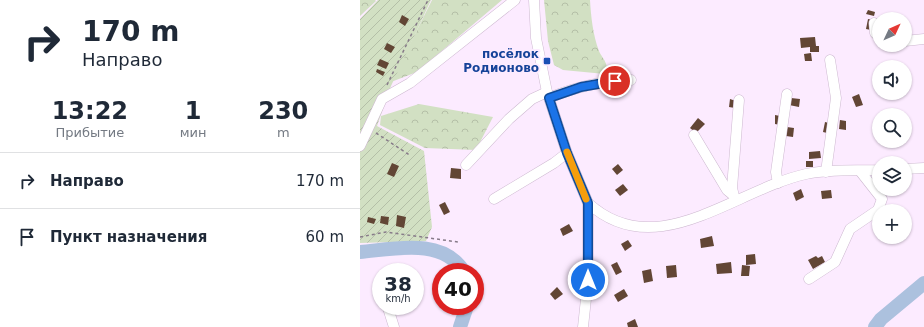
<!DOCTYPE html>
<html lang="ru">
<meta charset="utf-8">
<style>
body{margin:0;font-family:"DejaVu Sans",sans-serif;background:#f6f6f7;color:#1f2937;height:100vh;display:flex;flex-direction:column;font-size:15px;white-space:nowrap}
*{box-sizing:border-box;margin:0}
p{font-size:13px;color:#747a83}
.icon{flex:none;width:22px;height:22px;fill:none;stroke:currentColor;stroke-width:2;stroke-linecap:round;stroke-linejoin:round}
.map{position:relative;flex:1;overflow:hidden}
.panel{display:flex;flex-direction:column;background:#fff;width:360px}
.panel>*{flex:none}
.top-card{background:#fff;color:#1f2937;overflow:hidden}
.needle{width:26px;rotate:46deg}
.fabs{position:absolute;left:512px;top:12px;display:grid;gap:8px}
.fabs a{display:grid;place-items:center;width:40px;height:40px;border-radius:50%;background:#fff;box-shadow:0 1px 3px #0004;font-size:20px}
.speed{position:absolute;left:12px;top:263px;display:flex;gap:8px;font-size:20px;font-weight:700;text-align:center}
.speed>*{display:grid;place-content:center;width:52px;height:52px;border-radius:50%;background:#fff;box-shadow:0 1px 3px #0004;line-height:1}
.speed small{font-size:10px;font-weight:400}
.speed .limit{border:6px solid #d22;background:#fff;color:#111}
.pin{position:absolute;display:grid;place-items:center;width:34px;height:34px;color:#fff;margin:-17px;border:2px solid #fff;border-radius:50%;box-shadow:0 1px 4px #0007}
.me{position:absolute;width:44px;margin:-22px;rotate:0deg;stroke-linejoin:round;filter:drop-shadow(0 0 3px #0008)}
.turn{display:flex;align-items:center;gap:14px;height:84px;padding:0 16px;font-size:18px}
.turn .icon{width:52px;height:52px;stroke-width:2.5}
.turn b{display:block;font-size:28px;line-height:34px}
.eta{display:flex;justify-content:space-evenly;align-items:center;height:68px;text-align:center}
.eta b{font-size:24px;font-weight:700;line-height:28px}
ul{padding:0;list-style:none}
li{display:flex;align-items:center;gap:12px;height:56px;padding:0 16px;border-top:1px solid #e0e1e3}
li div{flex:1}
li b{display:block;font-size:15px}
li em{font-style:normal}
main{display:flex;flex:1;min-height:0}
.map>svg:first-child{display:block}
.forest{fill:url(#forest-crowns)}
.garden{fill:url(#garden-furrows)}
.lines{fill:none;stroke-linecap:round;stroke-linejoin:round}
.river{stroke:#acc1de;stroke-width:14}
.building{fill:#624635}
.minor-casing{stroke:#cdb8d0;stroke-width:11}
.path{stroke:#877b89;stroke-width:1.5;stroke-dasharray:3 3;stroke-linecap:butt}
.minor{stroke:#fff;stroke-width:10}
.route-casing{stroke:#114b97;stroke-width:10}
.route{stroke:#1a73e8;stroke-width:7}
.slow{stroke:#f59e0b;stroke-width:7}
.transit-dot{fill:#1a4fb4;stroke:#fcebff;stroke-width:1.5}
.labels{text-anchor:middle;stroke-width:4;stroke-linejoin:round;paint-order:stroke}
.transit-label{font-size:12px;font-weight:bold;fill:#164399;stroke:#fcebff;text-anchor:end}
</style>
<main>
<section class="panel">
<div class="top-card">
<div class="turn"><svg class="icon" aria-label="right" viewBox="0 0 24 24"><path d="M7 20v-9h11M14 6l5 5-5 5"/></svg><div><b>170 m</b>Направо</div></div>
</div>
<div class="eta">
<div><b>13:22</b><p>Прибытие</p></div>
<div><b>1</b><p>мин</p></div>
<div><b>230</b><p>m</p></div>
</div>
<ul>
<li><svg class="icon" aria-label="right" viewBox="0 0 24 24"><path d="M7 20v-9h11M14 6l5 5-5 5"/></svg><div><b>Направо</b></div><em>170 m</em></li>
<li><svg class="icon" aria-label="arrive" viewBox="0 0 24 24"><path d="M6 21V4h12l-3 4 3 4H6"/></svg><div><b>Пункт назначения</b></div><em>60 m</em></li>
</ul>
</section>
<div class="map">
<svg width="564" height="327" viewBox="0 0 564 327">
<defs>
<pattern id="forest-crowns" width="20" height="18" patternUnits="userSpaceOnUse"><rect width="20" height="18" fill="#d2e0c3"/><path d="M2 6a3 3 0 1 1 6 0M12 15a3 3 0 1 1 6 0" fill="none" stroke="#b4bfa7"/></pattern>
<pattern id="garden-furrows" width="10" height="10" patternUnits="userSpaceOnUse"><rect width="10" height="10" fill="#d2e0c3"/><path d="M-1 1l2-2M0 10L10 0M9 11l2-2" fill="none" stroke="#b4bfa7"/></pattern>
</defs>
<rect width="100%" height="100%" fill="#fcebff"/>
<!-- forest -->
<g class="forest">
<path d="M0 0H15L16 1 0 16Z"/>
<path d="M72 0H142L57 72 31 82Z"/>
<path d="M184 0H230C231 17 233 35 239 51 243 60 250 64 245 74L203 70 194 65 188 41Z"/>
<path d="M59 104 133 117 116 150 65 148 20 125 21 116Z"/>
</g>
<!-- garden -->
<path class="garden" d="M18 0H71L31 86 17 126 64 151 72 227 66 241 0 243V19Z"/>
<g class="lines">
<!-- river -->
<g class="river">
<path d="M0 252C34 249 83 237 104 272"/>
<path d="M100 327 107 306"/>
<path d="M515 327 521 319 564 283"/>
</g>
</g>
<!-- building -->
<g class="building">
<path d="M508 10 515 12 514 16 506 14Z"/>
<path d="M42 15 49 19 45 26 39 22Z"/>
<path d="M508 19 513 20 511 30 506 29Z"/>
<path d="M455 37 456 46H459V52H450V47L441 48 440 38Z"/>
<path d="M27 43 35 47 31 53 24 49Z"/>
<path d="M451 53 452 61H445L444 54Z"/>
<path d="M20 59 29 63 26 69 17 65Z"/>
<path d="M17 69 25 72 23 76 16 72Z"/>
<path d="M499 94 503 105 496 107 492 97Z"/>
<path d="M431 98 440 99 439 107 429 105Z"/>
<path d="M370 99 376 101 375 108 369 107Z"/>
<path d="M415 115 420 116V125L415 124Z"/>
<path d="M338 118 345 124 336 133 330 128Z"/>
<path d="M480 120 486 121V130L479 129Z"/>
<path d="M465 122 473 124 471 134 463 132Z"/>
<path d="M514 124H519V131L513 130Z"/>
<path d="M427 127 434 128 433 137 426 136Z"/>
<path d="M460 151 461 158 449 159V152Z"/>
<rect x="446" y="161" width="7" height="6"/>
<path d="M32 163 39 166 34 177 27 174Z"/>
<path d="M258 164 263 170 257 175 252 169Z"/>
<path d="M91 168 101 169V179L90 178Z"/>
<path d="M263 184 268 190 260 196 255 190Z"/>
<path d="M441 189 444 197 436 201 433 193Z"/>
<path d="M471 190 472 198 462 199 461 191Z"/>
<path d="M85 202 90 212 84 215 79 205Z"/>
<path d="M37 215 46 217 44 228 36 226Z"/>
<path d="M21 216 29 217 28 225 20 223Z"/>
<path d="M8 217 16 219 14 224 7 222Z"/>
<path d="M209 224 213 231 203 236 200 229Z"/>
<path d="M352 236 354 246 341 248 340 239Z"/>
<path d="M268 240 272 246 265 251 261 244Z"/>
<path d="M395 254 396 264 386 265V255Z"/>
<path d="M456 256 458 258 462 256 465 262 453 269 448 260Z"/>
<path d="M257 262 262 272 256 275 251 265Z"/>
<path d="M371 262 372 273 357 274 356 264Z"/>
<path d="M316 265 317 277 307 278 306 266Z"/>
<path d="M382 265 390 266 389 276H381Z"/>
<path d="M291 269 293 281 284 283 282 271Z"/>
<path d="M197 287 203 294 195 300 190 294Z"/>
<path d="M264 289 268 296 258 302 254 295Z"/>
<path d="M275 319 278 327H268L267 323Z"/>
</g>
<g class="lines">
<!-- minor casing -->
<g class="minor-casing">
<g id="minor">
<path d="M174 0 176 38 187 92 207 153 228 203V280L223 327"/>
<path d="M514 23 515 33 519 36"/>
<path d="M545 41 564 39"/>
<path d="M189 98C215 87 242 81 271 80"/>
<path d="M334 135 367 190 373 195"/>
<path d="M0 146 22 99 50 83 155 0"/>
<path d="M106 165 149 119 172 99 187 92"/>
<path d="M545 169 564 168"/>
<path d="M466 172 476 98 470 60"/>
<path d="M418 183 416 172 427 94"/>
<path d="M134 199 194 163 207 153"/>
<path d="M375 200 372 188 379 100"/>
<path d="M228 203C296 265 374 190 446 174 470 169 495 171 519 170"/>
<path d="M449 279 475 262 490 229 518 210 522 199 500 171"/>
<path d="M28 308 34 327"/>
</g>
</g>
<!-- path -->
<g class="path">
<path d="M27 85 68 0"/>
<path d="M16 133 51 156"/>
<path d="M0 237 26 232 98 242"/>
</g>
<!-- minor -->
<use href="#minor" class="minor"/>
</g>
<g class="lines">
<!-- route casing -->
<g class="route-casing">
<path id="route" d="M228 280V203L207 153 189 98 221 87 255 81"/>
</g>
<!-- route -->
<use href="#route" class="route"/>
<!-- slow -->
<path class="slow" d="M207 152 226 199"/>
</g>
<!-- markers -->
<rect class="transit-dot" x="183" y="57" width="8" height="8" rx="2"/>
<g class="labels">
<!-- transit labels -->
<g class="transit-label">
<text x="179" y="58">посёлок<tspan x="179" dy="14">Родионово</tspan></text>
</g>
</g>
</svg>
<div class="fabs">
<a><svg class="needle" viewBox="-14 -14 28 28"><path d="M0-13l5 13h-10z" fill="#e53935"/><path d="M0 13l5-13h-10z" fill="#747a83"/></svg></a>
<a><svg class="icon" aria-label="sound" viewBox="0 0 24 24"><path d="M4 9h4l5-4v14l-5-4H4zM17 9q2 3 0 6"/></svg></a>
<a><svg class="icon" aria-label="search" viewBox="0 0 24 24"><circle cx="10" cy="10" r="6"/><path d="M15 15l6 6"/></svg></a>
<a><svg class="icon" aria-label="layers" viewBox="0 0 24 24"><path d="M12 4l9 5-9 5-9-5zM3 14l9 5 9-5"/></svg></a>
<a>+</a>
</div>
<div class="speed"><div>38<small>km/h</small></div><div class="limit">40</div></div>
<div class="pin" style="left:255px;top:81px;background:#d93025"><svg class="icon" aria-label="arrive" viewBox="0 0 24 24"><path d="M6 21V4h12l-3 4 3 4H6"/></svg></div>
<svg class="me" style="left:228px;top:280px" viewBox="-20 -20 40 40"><circle r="17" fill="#1a73e8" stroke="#fff" stroke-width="3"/><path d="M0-11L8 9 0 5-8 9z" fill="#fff"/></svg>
</div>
</main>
